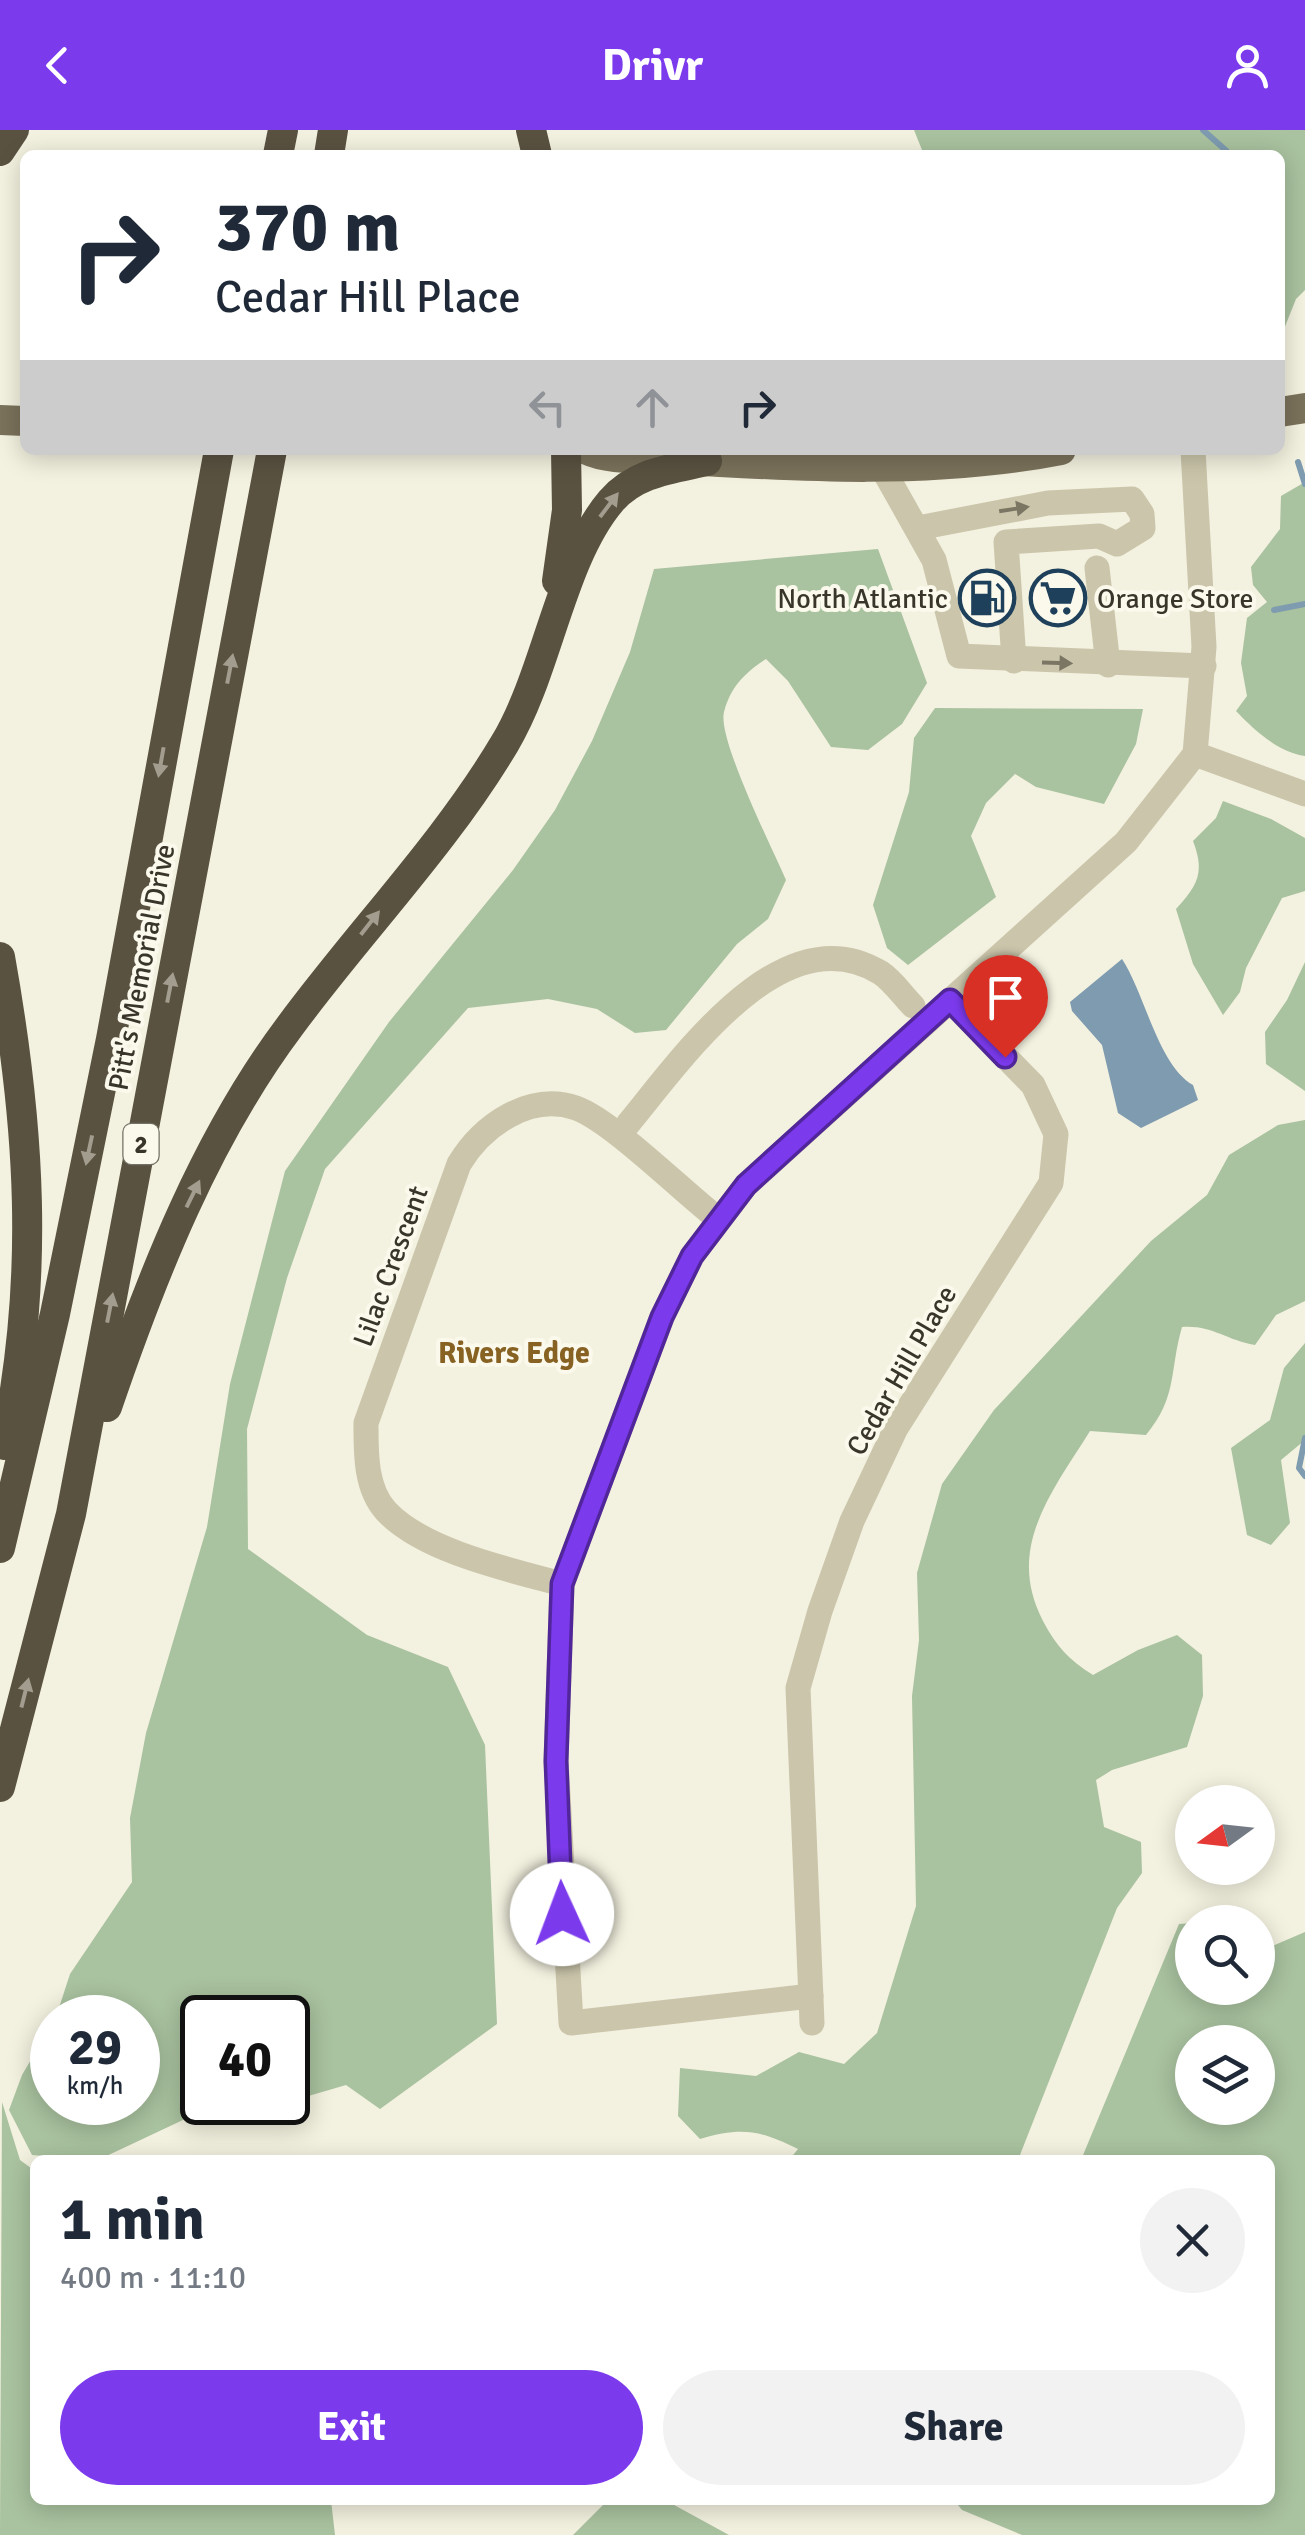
<!DOCTYPE html>
<meta charset="utf-8">
<style>
body{margin:0;font-family:Signika,sans-serif;background:#f2f2f3;color:#1f2937;height:100vh;display:flex;flex-direction:column;font-size:38px;white-space:nowrap}
*{box-sizing:border-box;margin:0}
p{font-size:32px;color:#747a83}
.icon{flex:none;width:55px;height:55px;fill:none;stroke:currentColor;stroke-width:2;stroke-linecap:round;stroke-linejoin:round}
.map{position:relative;flex:1;overflow:hidden}
.drawer{position:absolute;left:30px;top:2025px;width:1245px;height:350px;display:flex;flex-direction:column;background:#fff;border-radius:15px;box-shadow:0 5px 25px #0003}
.drawer>*{flex:none}
.top-card{position:absolute;left:20px;top:20px;width:1265px;height:305px;border-radius:15px;box-shadow:0 5px 25px #0003;background:#fff;color:#1f2937;overflow:hidden}
.needle{width:65px;rotate:255deg}
.fabs{position:absolute;left:1175px;top:1655px;display:grid;gap:20px}
.fabs a{display:grid;place-items:center;width:100px;height:100px;border-radius:50%;background:#fff;box-shadow:0 5px 25px #0003;font-size:50px}
.speed{position:absolute;left:30px;top:1865px;display:flex;gap:20px;font-size:50px;font-weight:700;text-align:center}
.speed>*{display:grid;place-content:center;width:130px;height:130px;border-radius:50%;background:#fff;box-shadow:0 5px 25px #0003;line-height:1}
.speed small{font-size:25px;font-weight:400}
.speed .limit{border:5px solid #111;border-radius:15px;background:#fff;color:#111}
.pin{position:absolute;display:grid;place-items:center;width:85px;height:85px;color:#fff;margin:-102px -42px;border-radius:50% 50% 50% 0;rotate:-45deg;box-shadow:0 0 10px #0007}
.pin .icon{rotate:45deg}
.me{position:absolute;width:110px;margin:-55px;rotate:358deg;stroke-linejoin:round;filter:drop-shadow(0 0 8px #0008)}
.turn{display:flex;align-items:center;gap:35px;height:210px;padding:0 30px;font-size:45px}
.turn .icon{width:130px;height:130px;stroke-width:2.5}
.turn b{display:block;font-size:70px;line-height:85px}
.lanes{display:flex;align-items:center;height:95px;padding:0 30px;background:#0003;justify-content:center;gap:50px;direction:ltr}
.lanes .off{opacity:.35}
.round{display:grid;place-items:center;flex:none;width:105px;height:105px;border-radius:52px;background:#f2f2f3}
.head{display:flex;align-items:center;justify-content:space-between;height:170px;padding:0 30px}
h1{font-size:60px;font-weight:700;line-height:75px}
.primary-button{display:flex;gap:20px;margin-top:auto;padding:20px 30px}
.primary-button a{flex:1;height:115px;border-radius:60px;background:#7c3aed;color:#fff;font-size:40px;font-weight:700;line-height:115px;text-align:center}
.primary-button a+a{background:#f2f2f3;color:#1f2937}
header{display:flex;justify-content:space-between;align-items:center;height:130px;padding:0 30px;background:#7c3aed;color:#fff;font-size:45px;font-weight:700}
.map>svg:first-child{display:block}
.green{fill:#a9c29f;fill-rule:evenodd}
.water{fill:#7e9bb0}
.lines{fill:none;stroke-linecap:round;stroke-linejoin:round}
.stream{stroke:#7e9bb0;stroke-width:6}
.minor{stroke:#cbc6ab;stroke-width:25}
.major{stroke:#7b725b;stroke-width:30}
.highway{stroke:#5a5241;stroke-width:30}
.oneway{fill:#a29d8e}
.oneway2{fill:#7b7664}
.route-casing{stroke:#51269a;stroke-width:25}
.route{stroke:#7c3aed;stroke-width:18}
.labels{text-anchor:middle;stroke-width:8;stroke-linejoin:round;paint-order:stroke}
.shield{fill:#faf9ec;stroke:#737064;stroke-width:2.5}
.shield-label{font-size:25px;font-weight:bold;fill:#39352a}
.poi-label{font-size:28px;fill:#39352a;stroke:#faf9ec;text-anchor:end}
.street-label{font-size:28px;fill:#39352a;stroke:#faf9ec}
.neighbourhood-label{font-size:30px;font-weight:bold;fill:#886223;stroke:#faf9ec}
</style>
<header><svg class="icon" aria-label="back" viewBox="0 0 24 24"><path d="M15 5l-7 7 7 7"/></svg>Drivr<svg class="icon" aria-label="person" viewBox="0 0 24 24"><circle cx="12" cy="8" r="4"/><path d="M4 21q1-7 8-7t8 7"/></svg></header>
<div class="map">
<svg width="1305" height="2405" viewBox="0 0 1305 2405">
<rect width="100%" height="100%" fill="#f3f1df"/>
<!-- green -->
<g class="green">
<path d="M914 0H1305V160L1296 169 1280 209V25H924Z"/>
<path d="M1305 352V626C1278 622 1254 600 1236 581L1247 566 1241 533 1247 488 1267 472 1253 455 1251 437 1280 399 1281 366Z"/>
<path d="M878 419 927 553 902 594 868 620 831 617 788 551 766 529C745 543 731 556 724 582 717 608 773 720 786 750L768 789 737 814 666 900 635 903 597 879 548 869 468 878 325 1039 287 1148 247 1299 248 1419 367 1505 448 1537 485 1615 497 1894 380 1979 346 1955 288 1972V1888H202V1972H287L240 1987 202 1981 98 2030 32 2025 9 1980 22 1945 52 1894V1972H138V1888L56 1887 70 1844 132 1752 130 1688 146 1603 207 1397 230 1254 285 1041 389 892 513 740 555 680 592 611 630 522 654 439Z"/>
<path d="M935 578 1143 579 1136 614 1104 674 1036 657 1015 644 986 673 971 706 996 767 908 835 887 818 873 775 909 662 914 608Z"/>
<path d="M1223 671 1271 689 1305 708V761L1282 768 1246 838 1240 862 1223 885 1193 834 1176 779C1198 755 1205 742 1193 711L1216 688Z"/>
<path d="M1305 832V961L1266 934 1265 902 1287 870Z"/>
<path d="M1305 990V1171L1276 1185 1255 1215C1225 1210 1213 1195 1182 1197 1169 1242 1178 1266 1146 1305L1090 1301C1052 1362 1005 1418 1043 1491 1057 1517 1068 1529 1093 1545L1138 1520 1177 1505 1202 1525 1203 1566 1187 1617 1112 1640 1096 1650 1104 1697 1141 1712 1142 1743 1117 1778 1018 2030H789L798 2019C760 2000 741 1997 700 2009L678 1986 680 1938 756 1946 799 1922 844 1934 877 1903 916 1776 912 1566 919 1510 917 1443 942 1354 994 1280 1151 1111 1207 1065 1229 1025 1278 995Z"/>
<path d="M1305 1213V1310L1281 1330 1290 1393 1271 1415 1247 1405 1231 1318 1270 1290 1284 1238Z"/>
<path d="M1192 1793V1858H1258V1822L1305 1802V2405H1022L962 2380 954 2370H1270V2030H1081L1179 1794ZM1192 1912H1258V1978H1192Z"/>
<path d="M2 1972 20 2030 35 2041V2370H331L335 2405H0Z"/>
<path d="M608 2370H665L729 2405H573Z"/>
</g>
<!-- water -->
<path class="water" d="M1122 829C1145 864 1158 935 1193 955L1198 970 1141 998 1118 983 1102 915 1072 881 1070 872Z"/>
<g class="lines">
<!-- stream -->
<g class="stream">
<path d="M1203 0 1231 25"/>
<path d="M1298 332 1305 354"/>
<path d="M1274 480 1305 474"/>
<path d="M1305 1308 1299 1338 1305 1346"/>
</g>
<!-- minor -->
<g class="minor">
<path d="M880 334 934 430 959 526 1204 536"/>
<path d="M918 398 1048 373 1132 369 1142 384 1143 398 1117 414 1099 406 1006 412 1014 531"/>
<path d="M1097 438 1108 535"/>
<path d="M1195 624 1305 664"/>
<path d="M628 994C682 929 782 782 881 843 893 851 903 866 913 876"/>
<path d="M562 1454C510 1440 423 1421 386 1381 365 1358 366 1322 366 1293L459 1034C482 996 529 962 576 978 612 991 683 1062 717 1088"/>
<path d="M811 1866 571 1893 556 1631 562 1454 662 1187 692 1126 746 1055 1126 712 1195 624 1204 517 1193 320"/>
<path d="M812 1893 798 1558 820 1481 852 1391 896 1298 1051 1053 1056 1004 1033 955 950 870"/>
</g>
<!-- major -->
<g class="major">
<path d="M1280 282 1305 278"/>
<path d="M0 290 25 291"/>
<path d="M587 320C610 331 644 327 670 329 799 337 934 345 1061 320"/>
</g>
<!-- highway -->
<g class="highway">
<path d="M531 0 537 25"/>
<path d="M0 21 14 0"/>
<path d="M278 25 283 0"/>
<path d="M329 25 333 0"/>
<path d="M557 451 567 380 566 320"/>
<path d="M0 827C30 995 40 1147 5 1315"/>
<path d="M107 1277C152 1145 206 1008 290 896 360 801 445 714 505 613 548 541 560 431 611 371 636 342 672 339 707 331"/>
<path d="M0 1418 55 1184 111 909 219 320"/>
<path d="M0 1657 71 1384 272 320"/>
</g>
</g>
<!-- one-way arrows -->
<defs><path id="oneway-solid" d="M-6-.8H1V-3.2L6.5 0L1 3.2V.8H-6Z" transform="scale(2.5)"/></defs>
<g class="oneway">
<use href="#oneway-solid" transform="translate(609 375) rotate(-53)"/>
<use href="#oneway-solid" transform="translate(230 539) rotate(-79)"/>
<use href="#oneway-solid" transform="translate(161 632) rotate(100)"/>
<use href="#oneway-solid" transform="translate(370 793) rotate(-52)"/>
<use href="#oneway-solid" transform="translate(170 858) rotate(-79)"/>
<use href="#oneway-solid" transform="translate(89 1020) rotate(102)"/>
<use href="#oneway-solid" transform="translate(193 1064) rotate(-64)"/>
<use href="#oneway-solid" transform="translate(110 1178) rotate(-79)"/>
<use href="#oneway-solid" transform="translate(25 1563) rotate(-76)"/>
</g>
<g class="oneway2">
<use href="#oneway-solid" transform="translate(1014 379) rotate(-9)"/>
<use href="#oneway-solid" transform="translate(1057 533) rotate(2)"/>
</g>
<g class="lines">
<!-- route casing -->
<g class="route-casing">
<path id="route" d="M562 1784 556 1631 562 1454 662 1187 692 1126 746 1055 950 870 1005 927"/>
</g>
<!-- route -->
<use href="#route" class="route"/>
</g>
<!-- icons -->
<defs>
<g id="fuel-ring" transform="scale(2.875)"><circle r="9.5" fill="#faf9ec" stroke="#1f405b" stroke-width="1.5"/><path d="M-5.5-6h7V0h2V4h1.3V-2.5L3-4.5l.8-.8L6-3V5H2.5V1h-1V6h-7ZM-4.2-4.7v3.2H.2V-4.7Z" fill="#1f405b"/></g>
<g id="supermarket-ring" transform="scale(2.875)"><circle r="9.5" fill="#faf9ec" stroke="#1f405b" stroke-width="1.5"/><path d="M-6-5.5h2.5l.6 2H6L4.5 2H-2.5L-4.4-4H-6ZM-1.5 3.2a1.3 1.3 0 1 0 .1 0ZM3 3.2a1.3 1.3 0 1 0 .1 0Z" fill="#1f405b"/></g>
</defs>
<g fill-rule="evenodd">
<use href="#fuel-ring" x="987" y="468"/>
<use href="#supermarket-ring" x="1058" y="468"/>
</g>
<g class="labels">
<!-- shield labels -->
<rect class="shield" x="123.5" y="994" width="35" height="40" rx="8"/>
<g class="shield-label">
<text x="141" y="1023">2</text>
</g>
<!-- poi labels -->
<g class="poi-label">
<text x="948" y="478">North Atlantic</text>
<text x="1097" y="478" text-anchor="start">Orange Store</text>
</g>
<!-- street labels -->
<g class="street-label">
<text transform="translate(141 837) rotate(-79)" y="10">Pitt's Memorial Drive</text>
<text transform="translate(390 1136) rotate(-70)" y="10">Lilac Crescent</text>
<text transform="translate(901 1240) rotate(-60)" y="10">Cedar Hill Place</text>
</g>
<!-- neighbourhood labels -->
<g class="neighbourhood-label">
<text x="514" y="1233">Rivers Edge</text>
</g>
</g>
</svg>
<div class="fabs">
<a><svg class="needle" viewBox="-14 -14 28 28"><path d="M0-13l5 13h-10z" fill="#e53935"/><path d="M0 13l5-13h-10z" fill="#747a83"/></svg></a>
<a><svg class="icon" aria-label="search" viewBox="0 0 24 24"><circle cx="10" cy="10" r="6"/><path d="M15 15l6 6"/></svg></a>
<a><svg class="icon" aria-label="layers" viewBox="0 0 24 24"><path d="M12 4l9 5-9 5-9-5zM3 14l9 5 9-5"/></svg></a>
</div>
<div class="speed"><div>29<small>km/h</small></div><div class="limit">40</div></div>
<div class="pin" style="left:1005px;top:927px;background:#d93025"><svg class="icon" aria-label="arrive" viewBox="0 0 24 24"><path d="M6 21V4h12l-3 4 3 4H6"/></svg></div>
<svg class="me" style="left:562px;top:1784px" viewBox="-20 -20 40 40"><circle r="19" fill="#fff"/><path d="M0-13L10 11 0 6-10 11z" fill="#7c3aed"/></svg>
<div class="top-card">
<div class="turn"><svg class="icon" aria-label="right" viewBox="0 0 24 24"><path d="M7 20v-9h11M14 6l5 5-5 5"/></svg><div><b>370 m</b>Cedar Hill Place</div></div>
<div class="lanes"><svg class="icon off" aria-label="left" viewBox="0 0 24 24"><path d="M17 20v-9H6M10 6l-5 5 5 5"/></svg><svg class="icon off" aria-label="ahead" viewBox="0 0 24 24"><path d="M12 20V5M6 11l6-6 6 6"/></svg><svg class="icon" aria-label="right" viewBox="0 0 24 24"><path d="M7 20v-9h11M14 6l5 5-5 5"/></svg></div>
</div>
<section class="drawer">
<div class="head"><div><h1>1 min</h1><p>400 m · 11:10</p></div><a class="round"><svg class="icon" aria-label="close" viewBox="0 0 24 24"><path d="M6 6l12 12M18 6L6 18"/></svg></a></div>
<div class="primary-button"><a>Exit</a><a>Share</a></div>
</section>
</div>
